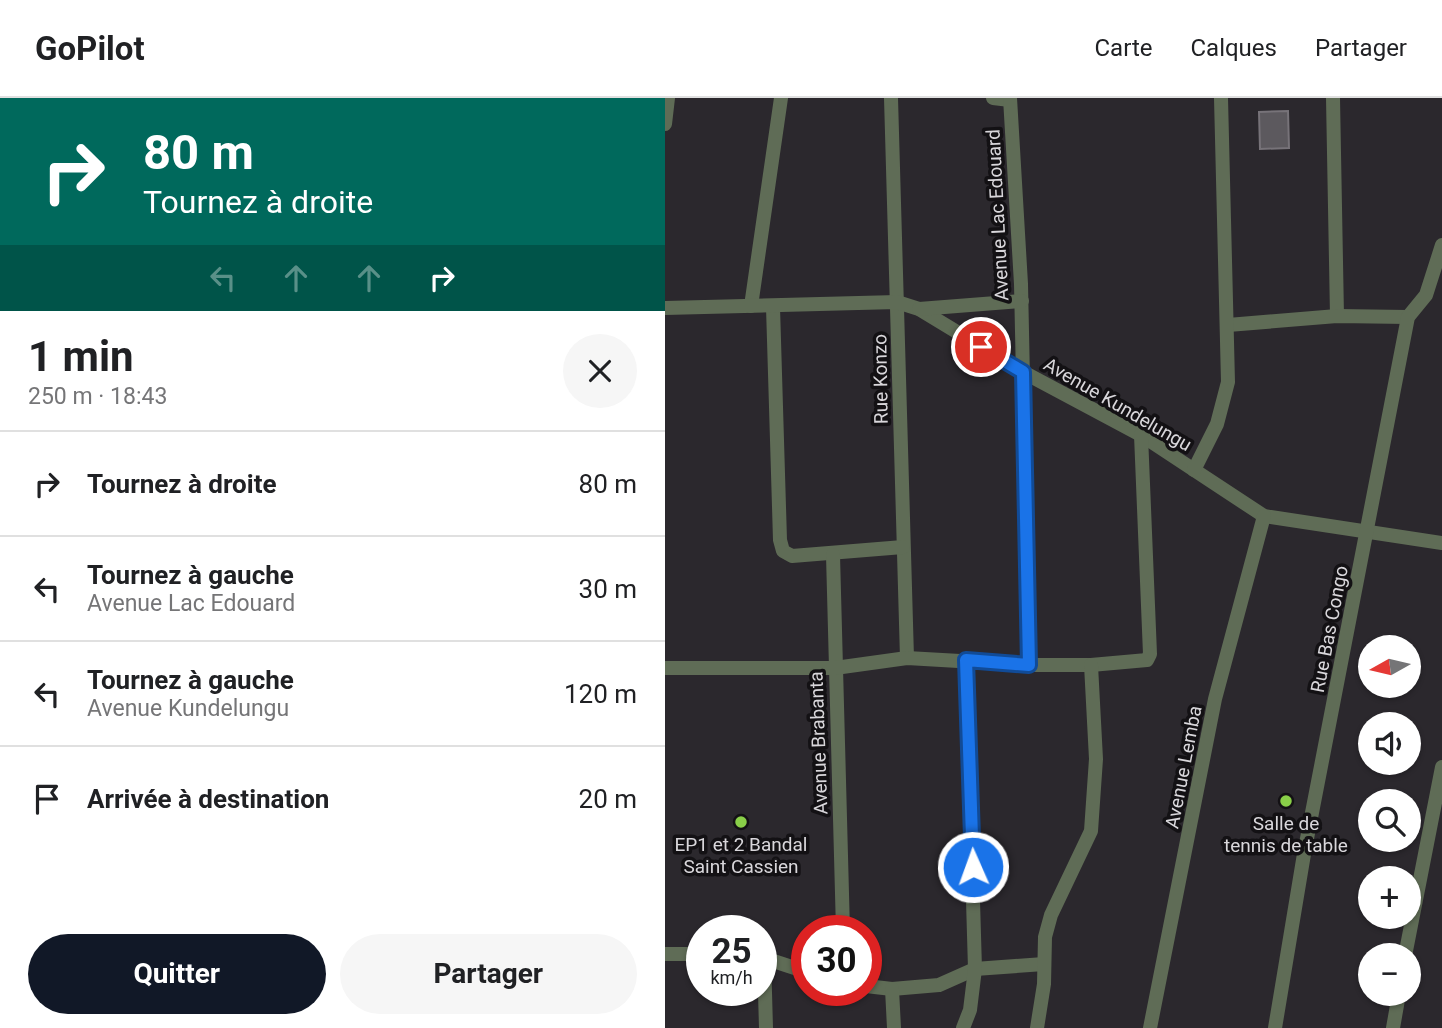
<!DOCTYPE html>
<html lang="fr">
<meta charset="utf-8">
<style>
body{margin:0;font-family:Roboto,sans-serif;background:#f6f6f6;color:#202124;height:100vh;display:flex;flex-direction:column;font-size:26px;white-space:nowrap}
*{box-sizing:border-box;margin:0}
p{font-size:23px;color:#757577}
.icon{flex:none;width:38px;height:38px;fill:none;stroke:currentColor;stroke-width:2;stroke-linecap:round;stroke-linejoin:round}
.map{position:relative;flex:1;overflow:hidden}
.sheet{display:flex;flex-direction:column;background:#fff;width:665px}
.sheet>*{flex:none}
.hud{background:#00695c;color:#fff;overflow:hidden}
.needle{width:46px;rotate:262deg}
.controls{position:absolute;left:693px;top:537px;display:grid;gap:14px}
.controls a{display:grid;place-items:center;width:63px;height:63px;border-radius:50%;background:#fff;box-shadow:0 2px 5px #0004;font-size:35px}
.speed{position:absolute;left:21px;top:817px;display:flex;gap:14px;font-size:35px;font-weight:700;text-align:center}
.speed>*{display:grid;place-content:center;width:91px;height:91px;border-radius:50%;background:#fff;box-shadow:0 2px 5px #0004;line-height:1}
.speed small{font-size:18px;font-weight:400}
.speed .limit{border:10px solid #d22;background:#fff;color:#111}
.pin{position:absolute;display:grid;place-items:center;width:60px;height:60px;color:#fff;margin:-30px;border:4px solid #fff;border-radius:50%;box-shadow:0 2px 7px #0007}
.me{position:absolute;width:77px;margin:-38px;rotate:358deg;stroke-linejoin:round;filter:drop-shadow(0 0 5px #0008)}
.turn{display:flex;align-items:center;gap:24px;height:147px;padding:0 28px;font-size:32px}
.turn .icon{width:91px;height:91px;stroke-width:2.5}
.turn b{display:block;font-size:49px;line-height:60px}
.lanes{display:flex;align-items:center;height:66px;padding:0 28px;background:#0003;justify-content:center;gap:35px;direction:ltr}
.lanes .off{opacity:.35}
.round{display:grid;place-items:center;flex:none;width:74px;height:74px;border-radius:37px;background:#f6f6f6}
.head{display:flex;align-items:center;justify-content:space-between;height:119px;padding:0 28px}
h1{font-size:42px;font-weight:700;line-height:52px}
.action{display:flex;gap:14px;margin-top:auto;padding:14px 28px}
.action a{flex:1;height:80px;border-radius:42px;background:#111827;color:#fff;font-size:28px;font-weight:700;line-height:80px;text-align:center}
.action a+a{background:#f6f6f6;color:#202124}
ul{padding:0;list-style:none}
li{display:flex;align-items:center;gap:21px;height:105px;padding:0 28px;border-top:2px solid #e0e0e0}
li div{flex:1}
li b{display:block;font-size:26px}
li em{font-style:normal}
header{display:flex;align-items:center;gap:42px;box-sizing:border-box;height:98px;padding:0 35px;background:#fff;border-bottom:2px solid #e0e0e0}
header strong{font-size:33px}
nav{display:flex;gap:38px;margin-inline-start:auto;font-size:24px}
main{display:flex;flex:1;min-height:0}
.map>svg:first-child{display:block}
.building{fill:#5c595e;stroke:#777379;stroke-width:2}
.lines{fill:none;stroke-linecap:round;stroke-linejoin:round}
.minor{stroke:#5f6c56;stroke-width:14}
.route-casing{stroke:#114b97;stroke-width:18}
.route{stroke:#1a73e8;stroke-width:12}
.poi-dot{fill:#89cf48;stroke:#131114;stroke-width:2.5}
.labels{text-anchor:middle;stroke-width:7;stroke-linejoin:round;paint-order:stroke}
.street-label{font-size:19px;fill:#d9d7db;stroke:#131114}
.poi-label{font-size:19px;fill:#d9d7db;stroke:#131114}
</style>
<header>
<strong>GoPilot</strong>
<nav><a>Carte</a><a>Calques</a><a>Partager</a></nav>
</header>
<main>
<section class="sheet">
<div class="hud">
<div class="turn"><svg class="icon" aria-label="right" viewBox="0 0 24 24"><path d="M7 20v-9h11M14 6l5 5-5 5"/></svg><div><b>80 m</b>Tournez à droite</div></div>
<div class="lanes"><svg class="icon off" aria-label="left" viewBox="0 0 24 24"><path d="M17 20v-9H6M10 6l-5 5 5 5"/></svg><svg class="icon off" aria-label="ahead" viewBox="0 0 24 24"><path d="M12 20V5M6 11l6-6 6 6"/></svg><svg class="icon off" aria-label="ahead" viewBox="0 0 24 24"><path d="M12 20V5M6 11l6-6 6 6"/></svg><svg class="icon" aria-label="right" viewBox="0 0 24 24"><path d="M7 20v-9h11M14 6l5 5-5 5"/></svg></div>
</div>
<div class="head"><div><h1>1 min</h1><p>250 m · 18:43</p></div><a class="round"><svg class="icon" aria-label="close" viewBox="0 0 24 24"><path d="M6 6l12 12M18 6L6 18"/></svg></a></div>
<ul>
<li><svg class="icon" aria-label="right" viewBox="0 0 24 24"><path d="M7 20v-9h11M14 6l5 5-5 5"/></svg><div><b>Tournez à droite</b></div><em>80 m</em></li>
<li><svg class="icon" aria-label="left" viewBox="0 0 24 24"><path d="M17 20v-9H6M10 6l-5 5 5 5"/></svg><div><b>Tournez à gauche</b><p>Avenue Lac Edouard</p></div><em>30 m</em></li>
<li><svg class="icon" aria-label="left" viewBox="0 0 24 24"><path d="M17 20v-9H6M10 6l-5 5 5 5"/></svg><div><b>Tournez à gauche</b><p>Avenue Kundelungu</p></div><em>120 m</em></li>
<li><svg class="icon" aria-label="arrive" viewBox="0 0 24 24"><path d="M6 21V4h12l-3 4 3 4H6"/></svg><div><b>Arrivée à destination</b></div><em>20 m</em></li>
</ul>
<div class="action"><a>Quitter</a><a>Partager</a></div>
</section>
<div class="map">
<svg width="777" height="930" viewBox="0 0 777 930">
<rect width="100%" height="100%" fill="#2b282d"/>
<!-- building -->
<path class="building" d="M623 13 624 50 595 51 594 14Z"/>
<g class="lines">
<!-- minor -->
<g class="minor">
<path d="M226 0 242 560"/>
<path d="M328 0 345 2"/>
<path d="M345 0 356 186 364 567"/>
<path d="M668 0 672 218"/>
<path d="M0 26 3 0"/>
<path d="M86 208 116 0"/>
<path d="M108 209 115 442 118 453 127 458 238 449"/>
<path d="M0 210 232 204 254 211 358 274 476 337 599 418 777 445"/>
<path d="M254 211 357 203"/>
<path d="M563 227 672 218 743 219"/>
<path d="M529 372 552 326 563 284 556 0"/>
<path d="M168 457 178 833"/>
<path d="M0 570H170L242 560 364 567H426L482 562 485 556 476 337"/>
<path d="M0 856H37"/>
<path d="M740 858 777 669"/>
<path d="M96 859 142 874"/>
<path d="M99 859 101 930"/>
<path d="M201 888 227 891 274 887 310 871 379 866"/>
<path d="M227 891 229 930"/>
<path d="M298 930 305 912 310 871 301 562"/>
<path d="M372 930 379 886 380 839 386 817 426 733 431 661 426 567"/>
<path d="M485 930 550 601 599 418"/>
<path d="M610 930 639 756 743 219 761 197 777 147"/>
<path d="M728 930 734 896"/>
</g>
</g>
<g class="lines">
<!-- route casing -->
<g class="route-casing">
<path id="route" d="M308 769 301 562 364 567 358 274 316 249"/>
</g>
<!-- route -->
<use href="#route" class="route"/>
</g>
<!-- markers -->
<g class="poi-dot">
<circle cx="621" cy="703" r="7"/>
<circle cx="76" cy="724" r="7"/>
</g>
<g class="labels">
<!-- street labels -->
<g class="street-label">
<text transform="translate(332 117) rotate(-93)" y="7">Avenue Lac Edouard</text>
<text transform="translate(215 281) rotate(-91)" y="7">Rue Konzo</text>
<text transform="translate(453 306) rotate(30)" y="7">Avenue Kundelungu</text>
<text transform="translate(664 531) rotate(-79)" y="7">Rue Bas Congo</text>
<text transform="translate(153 645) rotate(-92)" y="7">Avenue Brabanta</text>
<text transform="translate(518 669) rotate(-79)" y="7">Avenue Lemba</text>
</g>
<!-- poi labels -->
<g class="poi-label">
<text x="621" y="732">Salle de<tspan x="621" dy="22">tennis de table</tspan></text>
<text x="76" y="753">EP1 et 2 Bandal<tspan x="76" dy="22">Saint Cassien</tspan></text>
</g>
</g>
</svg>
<div class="controls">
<a><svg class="needle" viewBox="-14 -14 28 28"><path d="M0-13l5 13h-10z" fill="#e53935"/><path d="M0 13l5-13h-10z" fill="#757577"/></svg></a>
<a><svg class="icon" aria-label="sound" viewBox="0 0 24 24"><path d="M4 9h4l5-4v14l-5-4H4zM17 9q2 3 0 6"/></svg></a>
<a><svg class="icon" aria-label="search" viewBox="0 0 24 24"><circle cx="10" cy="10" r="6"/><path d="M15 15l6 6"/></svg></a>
<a>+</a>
<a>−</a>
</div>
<div class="speed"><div>25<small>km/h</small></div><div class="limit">30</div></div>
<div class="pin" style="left:316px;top:249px;background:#d93025"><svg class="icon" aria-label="arrive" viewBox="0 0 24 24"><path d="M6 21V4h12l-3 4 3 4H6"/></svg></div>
<svg class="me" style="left:308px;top:769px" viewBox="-20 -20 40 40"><circle r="17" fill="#1a73e8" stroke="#fff" stroke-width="3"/><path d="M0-11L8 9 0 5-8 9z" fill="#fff"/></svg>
</div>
</main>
